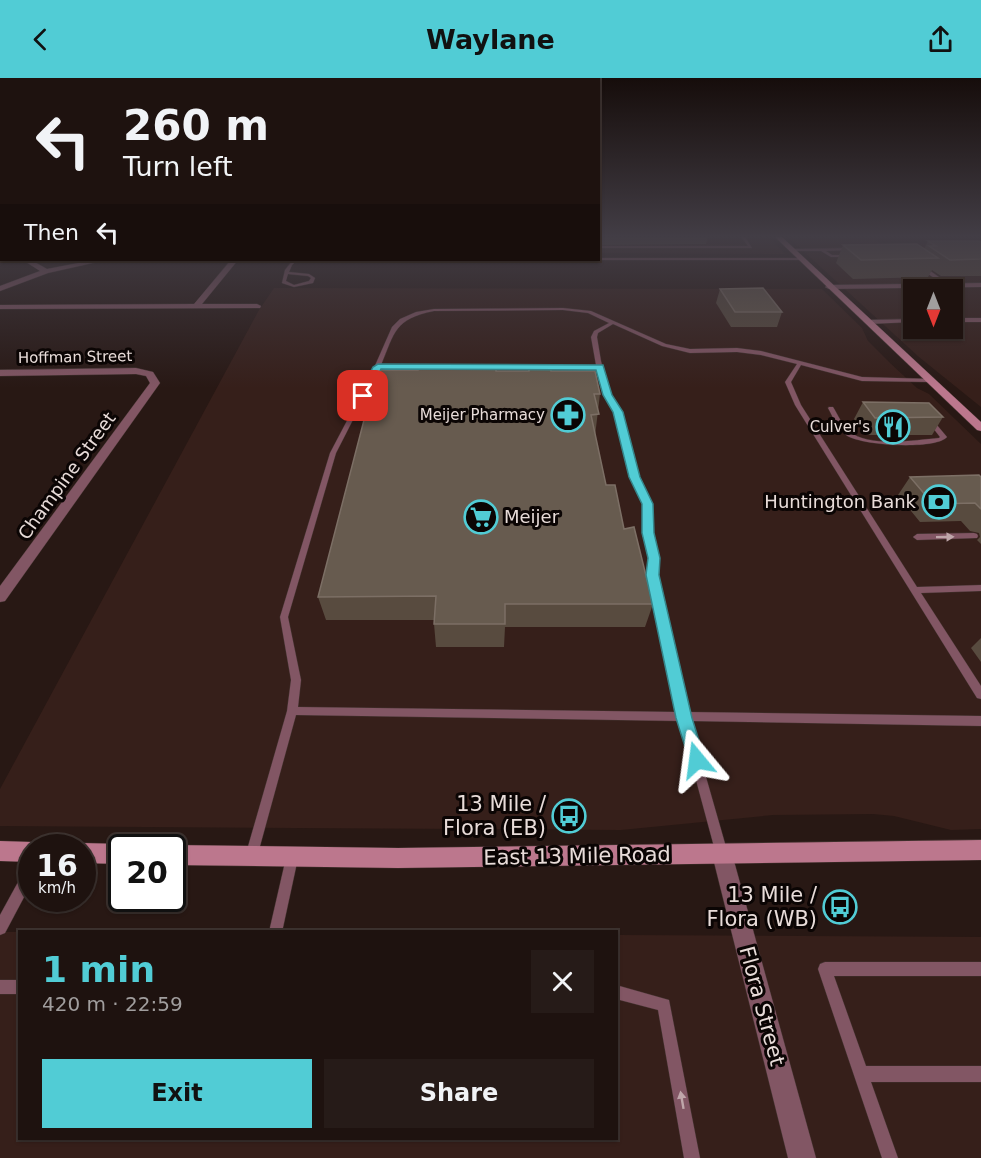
<!DOCTYPE html>
<meta charset="utf-8">
<style>
body{margin:0;font-family:"DejaVu Sans",sans-serif;background:#261b18;color:#f1f3f6;height:100vh;display:flex;flex-direction:column;font-size:22px;white-space:nowrap}
*{box-sizing:border-box;margin:0}
p{font-size:20px;color:#a19e9e}
.icon{flex:none;width:33px;height:33px;fill:none;stroke:currentColor;stroke-width:2;stroke-linecap:round;stroke-linejoin:round}
.map{position:relative;flex:1;overflow:hidden}
.sheet{position:absolute;left:18px;top:852px;width:600px;height:210px;display:flex;flex-direction:column;background:#1e120f;border-radius:0px;box-shadow:0 2px 4px #0004,0 0 0 2px #3c322f}
.sheet>*{flex:none}
.guide{position:absolute;left:0px;top:0px;width:600px;height:183px;box-shadow:0 2px 4px #0004,0 0 0 2px #3c322f;background:#1e120f;color:#f1f3f6;overflow:hidden}
.needle{width:39px;rotate:180deg}
.fabs{position:absolute;left:903px;top:201px;display:grid;gap:12px}
.fabs a{display:grid;place-items:center;width:60px;height:60px;border-radius:0px;background:#1e120f;box-shadow:0 2px 4px #0004,0 0 0 2px #3c322f;font-size:30px}
.speed{position:absolute;left:18px;top:756px;display:flex;gap:12px;font-size:30px;font-weight:700;text-align:center}
.speed>*{display:grid;place-content:center;width:78px;height:78px;border-radius:50%;background:#1e120f;box-shadow:0 2px 4px #0004,0 0 0 2px #3c322f;line-height:1}
.speed small{font-size:15px;font-weight:400}
.speed .limit{border:3px solid #111;border-radius:9px;background:#fff;color:#111}
.pin{position:absolute;display:grid;place-items:center;width:51px;height:51px;color:#fff;margin:-26px;border-radius:12px;box-shadow:0 3px 9px #0006}
.me{position:absolute;width:66px;margin:-33px;rotate:344deg;stroke-linejoin:round;filter:drop-shadow(0 0 4px #0008)}
.turn{display:flex;align-items:center;gap:21px;height:126px;padding:0 24px;font-size:27px}
.turn .icon{width:78px;height:78px;stroke-width:2.5}
.turn b{display:block;font-size:42px;line-height:51px}
.then{display:flex;align-items:center;height:57px;padding:0 24px;background:#0003;gap:12px;font-size:22px}
.round{display:grid;place-items:center;flex:none;width:63px;height:63px;border-radius:0px;background:#261b18}
.head{display:flex;align-items:center;justify-content:space-between;height:102px;padding:0 24px}
h1{font-size:36px;font-weight:800;line-height:45px;color:#51ccd5}
.action{display:flex;gap:12px;margin-top:auto;padding:12px 24px}
.action a{flex:1;height:69px;border-radius:0px;background:#51ccd5;color:#111;font-size:24px;font-weight:800;line-height:69px;text-align:center}
.action a+a{background:#261b18;color:#f1f3f6}
header{display:flex;justify-content:space-between;align-items:center;height:78px;padding:0 24px;background:#51ccd5;color:#111;font-size:27px;font-weight:800}
.map>svg:first-child{display:block}
.built{fill:#361f1a;fill-rule:evenodd}
.lines{fill:none;stroke-linecap:round;stroke-linejoin:round}
.service-casing{stroke:#433330;stroke-width:1}
.minor-casing{stroke:#433330;stroke-width:1}
.secondary-casing{stroke:#433330;stroke-width:1}
.service{fill:#825664;fill-rule:evenodd}
.minor{fill:#825664;fill-rule:evenodd}
.secondary{fill:#bc778d;fill-rule:evenodd}
.wall{fill:#584b3f}
.building{fill:#675b4f;stroke:#7c6f65;stroke-width:1.5}
.oneway{fill:#bfa6aa}
.route{fill:#51ccd5;stroke:#35858a;stroke-width:1.5}
.labels{text-anchor:middle;stroke-width:6;stroke-linejoin:round;paint-order:stroke}
.far-street-label{font-size:15px;fill:#e8dcd9;stroke:#0b0504}
.far-poi-label{font-size:15px;fill:#e8dcd9;stroke:#0b0504;text-anchor:end}
.street-label{font-size:18px;fill:#e8dcd9;stroke:#0b0504}
.poi-label{font-size:18px;fill:#e8dcd9;stroke:#0b0504;text-anchor:end}
.near-poi-label{font-size:21px;fill:#e8dcd9;stroke:#0b0504;text-anchor:end}
.near-street-label{font-size:21px;fill:#e8dcd9;stroke:#0b0504}
</style>
<header><svg class="icon" aria-label="back" viewBox="0 0 24 24"><path d="M15 5l-7 7 7 7"/></svg>Waylane<svg class="icon" aria-label="share" viewBox="0 0 24 24"><path d="M12 15V3M7 8l5-5 5 5M5 13v7h14v-7"/></svg></header>
<div class="map">
<svg width="981" height="1080" viewBox="0 0 981 1080">
<rect width="100%" height="100%" fill="#281814"/>
<!-- built -->
<g class="built">
<path d="M599 159H768L785 176 599 175Z"/>
<path d="M788 159H872L881 166 981 165V329L919 279ZM914 212H952V250H914Z"/>
<path d="M274 210 822 211 862 250 868 263 890 285 917 310 929 316 981 366V751L951 752 894 738 873 736 773 737 621 752 0 748V711L259 232Z"/>
<path d="M0 854H19L20 1060H616L617 857 981 859V1080H0Z"/>
</g>
<g class="lines">
<!-- service casing -->
<g class="service-casing">
<g id="service">
<path d="M741 159H745L752 170H598V168H748Z"/>
<path d="M852 170 853 172 826 173 832 177H850L849 179H831L821 173H791L789 172 791 171Z"/>
<path d="M598 180H801L803 181 801 182H597H598Z"/>
<path d="M293 182H297L292 187 289 194 309 196 315 200 313 205 294 209 282 205 285 192ZM288 196 308 198 311 200 309 203 294 207 286 203Z"/>
<path d="M918 187H922L950 207 946 208 918 189Z"/>
<path d="M563 230 591 233 666 266 690 271 737 270 761 273 862 299 932 301V303L930 304 862 303 801 287 791 304 801 327 917 509 981 507V513L921 515 981 608V621L977 620 795 327 785 304 797 286 761 277 737 274 690 275 662 268 613 246 598 255 597 259 601 283 610 317 621 334 638 399 651 426 652 455 658 480 656 497 688 634 981 638V648L690 643 728 776 726 780 722 782 718 780 716 776 680 643 296 637 257 779 255 783 251 785 247 783 245 779 287 633 291 602 280 539 330 375 370 299 392 249 400 241 416 234 434 231ZM563 232 588 235 609 245 594 253 591 259 596 287H485L482 289 485 291H597L604 317 615 334 630 399 643 426 644 455 650 480 648 497 678 634 298 629 301 602 288 539 336 375 379 291H429L432 289 429 287H381C395 254 394 241 434 233Z"/>
<rect x="952" y="240" width="29" height="4"/>
<path d="M914 241V244L868 246 865 244 868 242Z"/>
<path d="M829 329H833C838 337 842 347 849 353 868 370 916 362 939 360L940 359 926 341 929 339 931 340 947 359C936 372 861 368 846 357 838 351 833 339 828 330Z"/>
<path d="M974 455 977 456 978 458 977 460 917 462 913 459 917 456Z"/>
<path d="M292 774 296 776 298 780 282 854H269L286 780 288 776Z"/>
<path d="M32 784V804L5 855 0 857V837L28 786Z"/>
<path d="M825 884H981V898H834L866 988H981V1004H871L898 1080H882L818 891 820 886Z"/>
<rect x="0" y="902" width="20" height="14"/>
<path d="M616 907 669 922 700 1080H684L658 932 616 921Z"/>
</g>
</g>
<!-- minor casing -->
<g class="minor-casing">
<g id="minor">
<path d="M23 182H31L47 191 94 182H106L48 195 0 213V208L40 193Z"/>
<path d="M231 182H238L202 226H257L261 228 260 230 0 231V227L194 226Z"/>
<path d="M981 205V209L829 211 825 209 829 207Z"/>
<path d="M136 290 153 294 160 305 5 523 0 524V508L150 305 146 298 136 296 0 298V292Z"/>
<path d="M722 766 729 769 732 776 816 1080H788L712 776 715 769Z"/>
</g>
</g>
<!-- secondary casing -->
<g class="secondary-casing">
<g id="secondary">
<path d="M775 159H782L981 344V353L977 352Z"/>
<path d="M981 762V782L398 790 172 787V770H166L172 767 398 770Z"/>
<path d="M0 763 32 764 40 770H32V784L0 783Z"/>
<path d="M82 765 122 766 129 770H122V786L82 785V770H74Z"/>
</g>
</g>
<!-- service -->
<use href="#service" class="service"/>
<!-- minor -->
<use href="#minor" class="minor"/>
<!-- secondary -->
<use href="#secondary" class="secondary"/>
</g>
<!-- wall -->
<g class="wall">
<path d="M598 159H708L706 166 598 167Z"/>
<path d="M928 163 981 164V198H941L932 192 928 199 853 201 836 185 843 167 924 171Z"/>
<path d="M720 211 782 234 777 249H731L716 225Z"/>
<path d="M529 288 551 293 600 316 595 358 606 407 624 451 653 526 645 549H505L504 569H436L434 546V542H326L318 519 528 293Z"/>
<path d="M863 324 943 339 932 357H866L854 341Z"/>
<path d="M910 399H981V466L977 462 980 459 979 455 970 453 961 443 920 444 898 417Z"/>
<path d="M981 560V584L971 570Z"/>
</g>
<!-- building -->
<g class="building">
<path d="M928 163H979L981 164V181L950 182 929 168H936Z"/>
<path d="M917 166 938 180 861 182 843 167Z"/>
<path d="M763 210 782 234H735L720 211Z"/>
<path d="M418 287 496 289V293H529V288H550L551 293H595L600 316H594L599 336 591 337 606 407H615L624 451 634 449 653 526H505V546H434L436 518 318 519 377 292H418Z"/>
<path d="M863 324 929 325 943 339 875 340Z"/>
<path d="M979 397 981 399V431L975 425 933 426 910 399Z"/>
</g>
<!-- one-way arrows -->
<defs><path id="oneway-solid" d="M-6-.8H1V-3.2L6.5 0L1 3.2V.8H-6Z" transform="scale(1.5)"/></defs>
<g class="oneway">
<use href="#oneway-solid" transform="translate(945 459) rotate(-1)"/>
<use href="#oneway-solid" transform="translate(682 1022) rotate(-100)"/>
</g>
<!-- sky -->
<linearGradient id="sky" x2="0" y2="1"><stop stop-color="#160d0b"/><stop offset="0.51" stop-color="#423d45"/><stop offset="1" stop-color="#423d45" stop-opacity="0"/></linearGradient>
<rect width="981" height="310" fill="url(#sky)"/>
<!-- route -->
<path class="route" d="M378 286 603 287 612 317 623 334 640 399 653 426 654 455 660 480 659 497 692 640 705 682 703 688 697 690 691 688 676 640 646 497 648 480 642 455V426L629 399 613 334 603 317 596 292 381 291 366 320H360L358 318 373 289Z"/>
<!-- icons -->
<defs>
<g id="pharmacy-ring" transform="scale(1.725)"><circle r="9.5" fill="#0b0504" stroke="#51ccd5" stroke-width="1.5"/><path d="M-2-6h4v4h4v4h-4v4h-4v-4h-4v-4h4Z" fill="#51ccd5"/></g>
<g id="restaurant-ring" transform="scale(1.725)"><circle r="9.5" fill="#0b0504" stroke="#51ccd5" stroke-width="1.5"/><path d="M-5-6h1v4h1v-4h1v4h1v-4h1v5L-1.5 .5V6h-2V.5L-5-1ZM5-6V6H3V1.5H1.5Q1.5-4 5-6Z" fill="#51ccd5"/></g>
<g id="bank-ring" transform="scale(1.725)"><circle r="9.5" fill="#0b0504" stroke="#51ccd5" stroke-width="1.5"/><path d="M-6-4H6V4H-6ZM0-2.3a2.3 2.3 0 1 0 0 4.6a2.3 2.3 0 1 0 0-4.6Z" fill="#51ccd5"/></g>
<g id="supermarket-ring" transform="scale(1.725)"><circle r="9.5" fill="#0b0504" stroke="#51ccd5" stroke-width="1.5"/><path d="M-6-5.5h2.5l.6 2H6L4.5 2H-2.5L-4.4-4H-6ZM-1.5 3.2a1.3 1.3 0 1 0 .1 0ZM3 3.2a1.3 1.3 0 1 0 .1 0Z" fill="#51ccd5"/></g>
<g id="bus-ring" transform="scale(1.725)"><circle r="9.5" fill="#0b0504" stroke="#51ccd5" stroke-width="1.5"/><path d="M-5-6H5V4H4V6H2V4H-2V6H-4V4H-5ZM-3.5-4V0h7V-4ZM-3.5 1.2v1.5H-2V1.2ZM2 1.2v1.5H3.5V1.2Z" fill="#51ccd5"/></g>
</defs>
<g fill-rule="evenodd">
<use href="#pharmacy-ring" x="568" y="337"/>
<use href="#restaurant-ring" x="893" y="349"/>
<use href="#bank-ring" x="939" y="424"/>
<use href="#supermarket-ring" x="481" y="439"/>
<use href="#bus-ring" x="569" y="738"/>
<use href="#bus-ring" x="840" y="829"/>
</g>
<g class="labels">
<!-- far-street labels -->
<g class="far-street-label">
<text transform="translate(75 279) rotate(-1)" y="5">Hoffman Street</text>
</g>
<!-- far-poi labels -->
<g class="far-poi-label">
<text x="545" y="342">Meijer Pharmacy</text>
<text x="870" y="354">Culver's</text>
</g>
<!-- street labels -->
<g class="street-label">
<text transform="translate(67 398) rotate(-54)" y="6">Champine Street</text>
</g>
<!-- poi labels -->
<g class="poi-label">
<text x="916" y="430">Huntington Bank</text>
<text x="504" y="445" text-anchor="start">Meijer</text>
</g>
<!-- near-poi labels -->
<g class="near-poi-label">
<text x="546" y="733">13 Mile /<tspan x="546" dy="24">Flora (EB)</tspan></text>
<text x="817" y="824">13 Mile /<tspan x="817" dy="24">Flora (WB)</tspan></text>
</g>
<!-- near-street labels -->
<g class="near-street-label">
<text transform="translate(577 778) rotate(-1)" y="7">East 13 Mile Road</text>
<text transform="translate(762 928) rotate(75)" y="7">Flora Street</text>
</g>
</g>
</svg>
<div class="fabs">
<a><svg class="needle" viewBox="-14 -14 28 28"><path d="M0-13l5 13h-10z" fill="#e53935"/><path d="M0 13l5-13h-10z" fill="#a19e9e"/></svg></a>
</div>
<div class="speed"><div>16<small>km/h</small></div><div class="limit">20</div></div>
<div class="pin" style="left:363px;top:318px;background:#d93025"><svg class="icon" aria-label="arrive" viewBox="0 0 24 24"><path d="M6 21V4h12l-3 4 3 4H6"/></svg></div>
<svg class="me" style="left:697px;top:682px" viewBox="-20 -20 40 40"><path d="M0-17L14 15 0 8-14 15z" fill="#51ccd5" stroke="#fff" stroke-width="4"/></svg>
<div class="guide">
<div class="turn"><svg class="icon" aria-label="left" viewBox="0 0 24 24"><path d="M17 20v-9H6M10 6l-5 5 5 5"/></svg><div><b>260 m</b>Turn left</div></div>
<div class="then">Then<svg class="icon" aria-label="left" viewBox="0 0 24 24"><path d="M17 20v-9H6M10 6l-5 5 5 5"/></svg></div>
</div>
<section class="sheet">
<div class="head"><div><h1>1 min</h1><p>420 m · 22:59</p></div><a class="round"><svg class="icon" aria-label="close" viewBox="0 0 24 24"><path d="M6 6l12 12M18 6L6 18"/></svg></a></div>
<div class="action"><a>Exit</a><a>Share</a></div>
</section>
</div>
